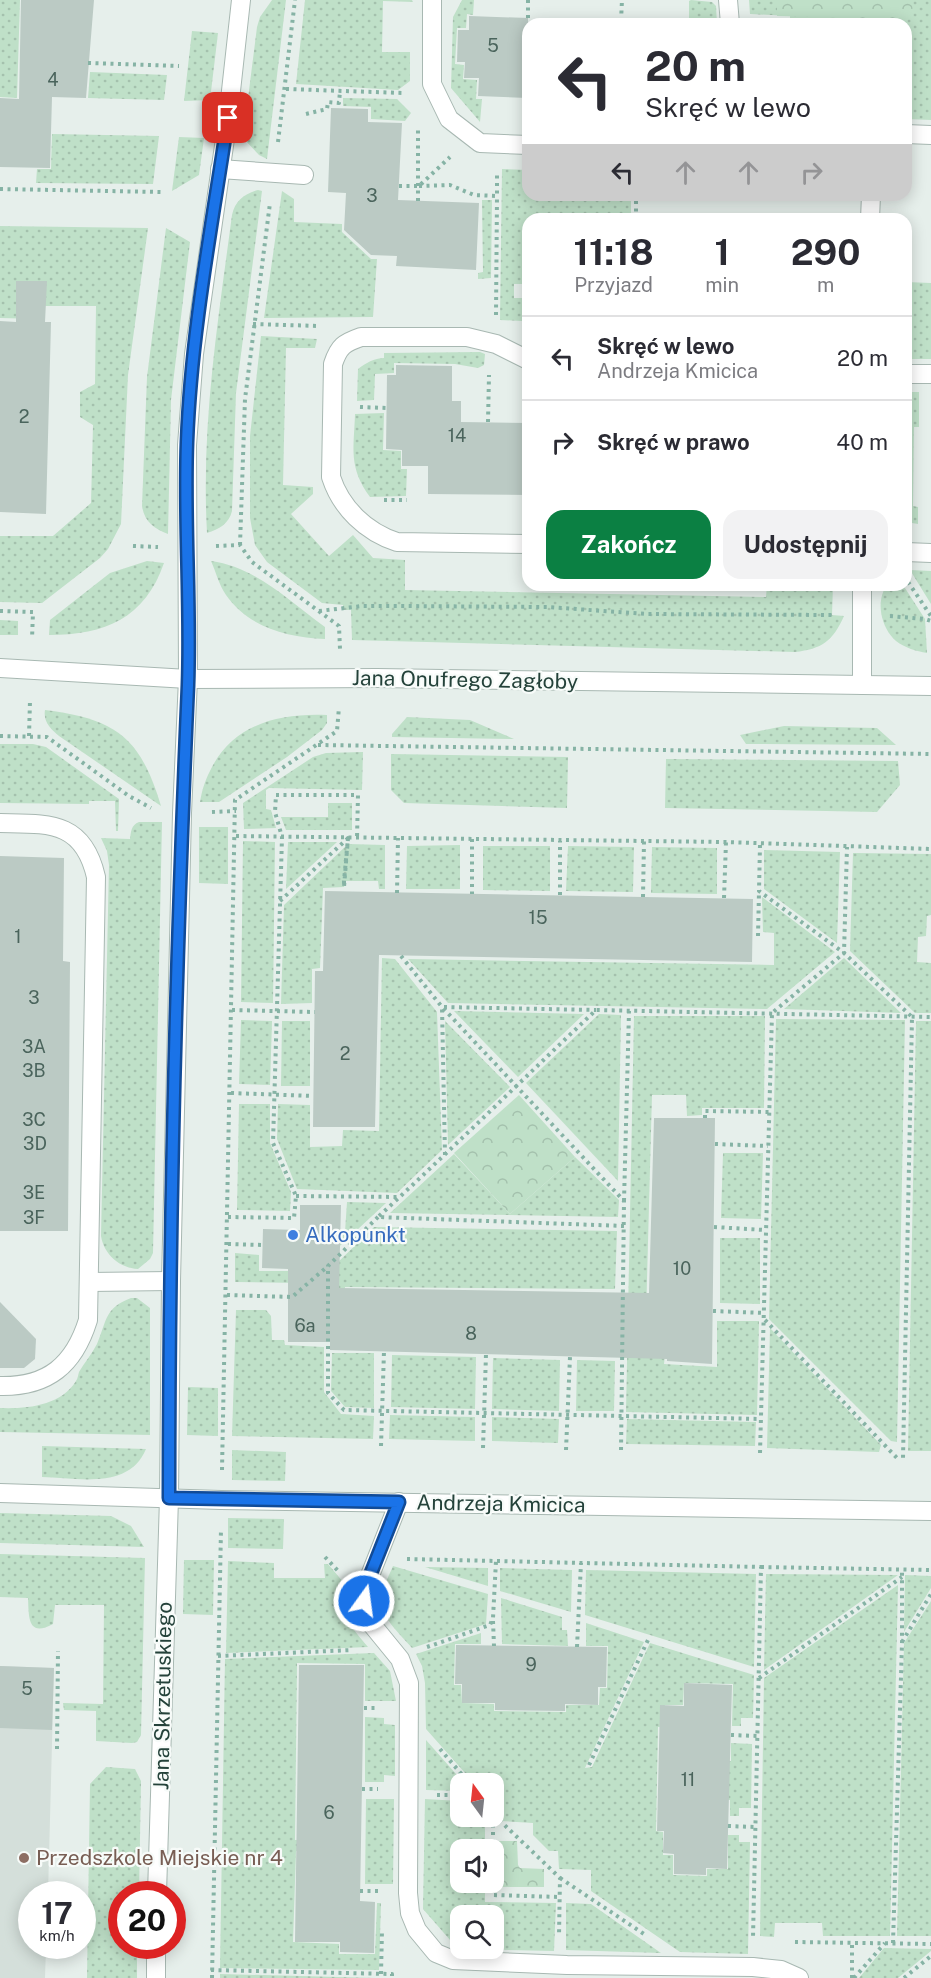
<!DOCTYPE html>
<html lang="pl">
<meta charset="utf-8">
<style>
body{margin:0;font-family:"Public Sans",sans-serif;background:#f2f2f3;color:#2b2b33;height:100vh;display:flex;flex-direction:column;font-size:22px;white-space:nowrap}
*{box-sizing:border-box;margin:0}
p{font-size:20px;color:#7c7c81}
.icon{flex:none;width:33px;height:33px;fill:none;stroke:currentColor;stroke-width:2;stroke-linecap:round;stroke-linejoin:round}
.map{position:relative;flex:1;overflow:hidden}
.sheet{position:absolute;left:522px;top:213px;width:390px;height:378px;display:flex;flex-direction:column;background:#fff;border-radius:18px;box-shadow:0 3px 15px #0003}
.sheet>*{flex:none}
.hud{position:absolute;left:522px;top:18px;width:390px;height:183px;border-radius:18px;box-shadow:0 3px 15px #0003;background:#fff;color:#2b2b33;overflow:hidden}
.needle{width:39px;rotate:345deg}
.tools{position:absolute;left:450px;top:1773px;display:grid;gap:12px}
.tools a{display:grid;place-items:center;width:54px;height:54px;border-radius:12px;background:#fff;box-shadow:0 3px 15px #0003;font-size:30px}
.speed{position:absolute;left:18px;top:1881px;display:flex;gap:12px;font-size:30px;font-weight:700;text-align:center}
.speed>*{display:grid;place-content:center;width:78px;height:78px;border-radius:50%;background:#fff;box-shadow:0 3px 15px #0003;line-height:1}
.speed small{font-size:15px;font-weight:400}
.speed .limit{border:9px solid #d22;background:#fff;color:#111}
.pin{position:absolute;display:grid;place-items:center;width:51px;height:51px;color:#fff;margin:-26px;border-radius:12px;box-shadow:0 3px 9px #0006}
.me{position:absolute;width:66px;margin:-33px;rotate:14deg;stroke-linejoin:round;filter:drop-shadow(0 0 4px #0008)}
.turn{display:flex;align-items:center;gap:21px;height:126px;padding:0 24px;font-size:27px}
.turn .icon{width:78px;height:78px;stroke-width:2.5}
.turn b{display:block;font-size:42px;line-height:51px}
.lanes{display:flex;align-items:center;height:57px;padding:0 24px;background:#0003;justify-content:center;gap:30px;direction:ltr}
.lanes .off{opacity:.35}
.eta{display:flex;justify-content:space-evenly;align-items:center;height:102px;text-align:center}
.eta b{font-size:36px;font-weight:700;line-height:42px}
.cta{display:flex;gap:12px;margin-top:auto;padding:12px 24px}
.cta a{flex:1;height:69px;border-radius:18px;background:#0b8043;color:#fff;font-size:24px;font-weight:700;line-height:69px;text-align:center}
.cta a+a{background:#f2f2f3;color:#2b2b33}
ul{padding:0;list-style:none}
li{display:flex;align-items:center;gap:18px;height:84px;padding:0 24px;border-top:2px solid #e1e1e2}
li div{flex:1}
li b{display:block;font-size:22px}
li em{font-style:normal}
.map>svg:first-child{display:block}
.built{fill:#d4dfda}
.grass{fill:url(#grass-dots)}
.park{fill:url(#park-crowns)}
.building{fill:#bbcac4}
.lines{fill:none;stroke-linecap:round;stroke-linejoin:round}
.service-casing{stroke:#a8b8b2;stroke-width:20}
.minor-casing{stroke:#a8b8b2;stroke-width:20}
.path{stroke:#86b3a5;stroke-width:4;stroke-dasharray:3 4.5;stroke-linecap:butt}
.service{stroke:#fff;stroke-width:18}
.minor{stroke:#fff;stroke-width:18}
.route-casing{stroke:#114b97;stroke-width:15}
.route{stroke:#1a73e8;stroke-width:10}
.shop-dot{fill:#3f7fe0;stroke:#f7fbf9;stroke-width:2}
.education-dot{fill:#8d6e63;stroke:#f7fbf9;stroke-width:2}
.labels{text-anchor:middle;stroke-width:4.5;stroke-linejoin:round;paint-order:stroke}
.number-label{font-size:18px;fill:#4a645c}
.street-label{font-size:21px;fill:#24423a;stroke:#f7fbf9}
.shop-label{font-size:21px;fill:#366cbe;stroke:#f7fbf9;text-anchor:start}
.education-label{font-size:21px;fill:#785e54;stroke:#f7fbf9;text-anchor:start}
</style>
<div class="map">
<svg width="931" height="1978" viewBox="0 0 931 1978">
<defs>
<pattern id="grass-dots" width="8" height="8" patternUnits="userSpaceOnUse" patternTransform="scale(1.5)"><rect width="8" height="8" fill="#bfe0c8"/><path d="M2 2h.1M6 6h.1" fill="none" stroke="#a4c1ad" stroke-width="1.8" stroke-linecap="round"/></pattern>
<pattern id="park-crowns" width="20" height="18" patternUnits="userSpaceOnUse" patternTransform="scale(1.5)"><rect width="20" height="18" fill="#bfe0c8"/><path d="M2 6a3 3 0 1 1 6 0M12 15a3 3 0 1 1 6 0" fill="none" stroke="#a4c1ad"/></pattern>
</defs>
<rect width="100%" height="100%" fill="#e6efeb"/>
<!-- built -->
<path class="built" d="M0 1666 54 1668 48 1894H32V1946H46L45 1978H0Z"/>
<!-- grass -->
<g class="grass">
<path d="M0 0H20L17 98 0 97Z"/>
<path d="M272 0H286L267 159 259 155 243 138 257 27 260 17Z"/>
<path d="M305 0H412L413 2 383 1 382 52H410V81L398 90 296 84Z"/>
<path d="M462 0H474L473 15 467 14 466 28H457L455 64 464 65 463 79 477 80 476 99H482L480 122 451 88 453 17Z"/>
<path d="M691 0 712 2 716 6 717 24H689V1Z"/>
<path d="M749 0H931V120L906 119V24H790V16L750 14Z"/>
<path d="M192 31 218 33 210 100 184 101Z"/>
<path d="M90 72 167 75 164 100 88 98Z"/>
<path d="M343 98 397 99 411 113 405 121 371 119V107L343 106Z"/>
<path d="M52 134 159 136 153 184 36 183 37 169H51Z"/>
<path d="M179 137 204 138 199 175 172 191Z"/>
<path d="M502 169 528 170V195H631V219H528V284H514V298H523L522 321 500 320Z"/>
<path d="M258 190 262 191 236 393 232 511C229 524 219 529 207 533 201 425 218 321 232 215 235 201 244 194 258 190Z"/>
<path d="M282 191 294 199V222L342 224V232L371 259H377L373 317 264 318Z"/>
<path d="M482 200H492L491 278 478 279V273L483 272Z"/>
<path d="M0 226 148 228 128 375 121 524 108 549 100 558 42 603 0 602V536H53L91 503 93 425 80 417V392L95 384 96 306H41V319L0 318Z"/>
<path d="M166 228 190 242 171 400 168 534C154 529 144 521 142 506L147 377Z"/>
<path d="M906 282 931 283V359H906Z"/>
<path d="M261 336 317 339 315 348H286L283 485 313 487V494L291 514 329 556 353 535 373 558 405 560V590L766 597 767 585H833L832 615 844 616C833 641 822 649 795 652L352 640 351 610H343V605L322 603 267 562 255 545 250 518V436Z"/>
<path d="M480 352 485 354 484 365 478 368 455 364 394 363V373L375 374 374 400 357 401 358 369C366 363 374 358 384 358V353Z"/>
<path d="M906 392H919V427H914L913 506 918 507V524L906 522Z"/>
<path d="M384 413 383 450 401 451V469H407L406 496 370 497C348 467 354 448 355 414Z"/>
<path d="M147 561 164 563C145 618 105 635 49 635L50 620 110 573Z"/>
<path d="M211 561C256 567 289 601 325 627V639C287 637 249 628 226 595 219 585 216 572 211 561Z"/>
<path d="M910 570 931 571V604Z"/>
<path d="M887 585H903L925 619 927 653C916 651 905 648 896 641 881 628 875 601 887 585Z"/>
<path d="M0 620 18 621V635H0Z"/>
<path d="M45 710C115 719 140 736 161 806L59 736C51 729 43 722 45 710Z"/>
<path d="M327 715V723L322 730 287 757 219 802H200C202 789 206 778 212 767 235 723 281 713 327 715Z"/>
<path d="M407 717 470 720 514 739 392 737V734Z"/>
<path d="M784 726 877 728 896 745 746 744 740 735Z"/>
<path d="M0 744H33L46 747 119 799 118 831H116L115 801H89V804L0 803Z"/>
<path d="M363 752 362 790 269 788 266 790V809L271 810 276 828 244 829 243 803 313 757 326 753Z"/>
<path d="M391 754 568 757 567 808 404 803 391 790Z"/>
<path d="M666 759 898 761 900 785 877 812 665 808Z"/>
<path d="M328 803H352V830H286L281 817H328Z"/>
<path d="M139 822H162L153 1253 150 1259 138 1269C120 1268 104 1255 101 1236L109 865 107 851 101 838 130 839C131 832 131 825 139 822Z"/>
<path d="M199 827H228V884L199 883Z"/>
<path d="M243 841 275 842 273 1003 241 1002Z"/>
<path d="M288 842H337L286 889Z"/>
<path d="M348 844 385 845V889H379L378 881H345L344 887 323 888 320 968 312 969V1003L281 1004 284 905Z"/>
<path d="M460 845V889H406L407 846Z"/>
<path d="M483 846H550V891L483 890Z"/>
<path d="M568 846 634 847 633 892 566 891Z"/>
<path d="M652 847 717 848V894L651 893Z"/>
<path d="M764 850 840 852 837 943 764 889Z"/>
<path d="M853 853 931 854V915L927 916 926 936 918 937 917 962 931 963V1013H915L850 951Z"/>
<path d="M762 897 835 952 767 1009 448 1003 408 959 774 965V933L763 932Z"/>
<path d="M382 958 395 959 437 1012 442 1150 397 1193 297 1189 277 1139 278 1104 310 1105V1147L342 1146 343 1130 379 1131Z"/>
<path d="M844 958 901 1013 784 1009Z"/>
<path d="M454 1011 584 1014 518 1077Z"/>
<path d="M599 1014 621 1015 618 1181 526 1083Z"/>
<path d="M634 1016H765L764 1108H702V1115L687 1116 686 1095H652L645 1354H665L664 1364 717 1367V1321H759L757 1415 626 1412Z"/>
<path d="M776 1019 905 1020 897 1442 891 1441 769 1319Z"/>
<path d="M241 1020 272 1021 270 1085 239 1084Z"/>
<path d="M282 1021H310V1086H281Z"/>
<path d="M445 1021 510 1087 448 1145Z"/>
<path d="M916 1021H931V1451H908Z"/>
<path d="M239 1104H270V1143L291 1192 290 1211 237 1210Z"/>
<path d="M723 1153H763L761 1219 721 1218Z"/>
<path d="M454 1154 510 1214 575 1157 619 1200 618 1217 390 1213Z"/>
<path d="M347 1202 386 1203 300 1283 235 1282V1253L259 1255V1271H304L326 1232H345Z"/>
<path d="M374 1227 617 1231 615 1289 345 1287 346 1315 333 1267Z"/>
<path d="M720 1238H760V1304L720 1303Z"/>
<path d="M131 1298H137L150 1308V1435L0 1432V1408C26 1409 61 1406 76 1381 78 1378 78 1375 79 1372 84 1363 92 1354 97 1344 107 1321 104 1308 131 1298Z"/>
<path d="M236 1310H266L271 1316 272 1340H284L285 1345 324 1347V1392L341 1414 374 1416 373 1439 232 1436Z"/>
<path d="M770 1328 881 1445 879 1452 767 1448Z"/>
<path d="M332 1353H374V1408L345 1407 331 1391Z"/>
<path d="M392 1355 476 1357 475 1409 391 1407Z"/>
<path d="M493 1358 560 1360 559 1411 492 1409Z"/>
<path d="M577 1360 615 1361 614 1411H576Z"/>
<path d="M188 1387 218 1388V1436L187 1435Z"/>
<path d="M390 1415 475 1417V1441L389 1439Z"/>
<path d="M492 1417 559 1419 558 1443 492 1441Z"/>
<path d="M627 1419 756 1422 755 1446 626 1444Z"/>
<path d="M42 1446 146 1449C129 1490 78 1478 42 1477Z"/>
<path d="M232 1450 286 1452 285 1481 232 1480Z"/>
<path d="M0 1513 111 1516 131 1526 144 1547 0 1543Z"/>
<path d="M228 1518 284 1519 283 1549 228 1548Z"/>
<path d="M0 1554 145 1558 141 1735 137 1742 132 1743 96 1741V1711L64 1710 63 1703 103 1704 104 1605H55L53 1624C27 1638 29 1616 28 1598L0 1597Z"/>
<path d="M184 1560H214L213 1615 183 1614Z"/>
<path d="M228 1561 274 1563V1578H325L324 1564H328L349 1589C339 1616 352 1628 368 1647L226 1653Z"/>
<path d="M393 1566 488 1594 486 1624 412 1648C401 1635 380 1617 381 1599 382 1588 389 1576 393 1566Z"/>
<path d="M425 1567 488 1568V1586Z"/>
<path d="M500 1568 572 1570 571 1612 500 1591Z"/>
<path d="M586 1570 756 1574 754 1667 585 1615Z"/>
<path d="M766 1574 898 1575 764 1670Z"/>
<path d="M905 1575 931 1576V1588L904 1632Z"/>
<path d="M898 1585 890 1936H823L822 1923H775L774 1937 760 1936 764 1678Z"/>
<path d="M501 1598 562 1617V1630H567L568 1646 502 1644Z"/>
<path d="M931 1601V1936H897L904 1643Z"/>
<path d="M586 1623 644 1642 585 1768 592 1767 650 1643 754 1675 753 1718H741V1726H732L733 1684 684 1683 683 1705H665V1727H658L656 1831 663 1832V1855H673V1875L707 1876V1869H728V1835H739V1842H750L748 1954 680 1952 591 1891V1870L559 1869 558 1851H549L533 1835V1823L501 1821V1792L494 1791V1784L474 1783 426 1729 425 1683 422 1666 416 1654 481 1633V1644H455L454 1685H461L462 1703 494 1704V1711L566 1712V1705H599L600 1688H607L608 1646H586Z"/>
<path d="M374 1653 390 1671 396 1701H365V1664L297 1663 295 1840H303L304 1852 296 1851 293 1942 339 1944V1954H375L377 1903H381L379 1970 220 1968 225 1659Z"/>
<path d="M365 1717 384 1718V1724L395 1725V1776L384 1775V1782H365Z"/>
<path d="M426 1740 464 1783 460 1784V1791L426 1790Z"/>
<path d="M731 1743 752 1744 751 1808H739V1816H730V1800H719L720 1762 731 1761Z"/>
<path d="M106 1767 135 1769 141 1781 139 1894H122V1946H137V1978H87L90 1784Z"/>
<path d="M366 1799H394L393 1884H365Z"/>
<path d="M425 1799 460 1801V1816L485 1817V1849L460 1850V1882L485 1883V1902L556 1903 554 1951 461 1949 494 1948V1916H460V1948H457L423 1909Z"/>
<path d="M566 1903 591 1904 661 1953 566 1950Z"/>
<path d="M884 1948 931 1949V1951L898 1978H859Z"/>
<path d="M220 1974 376 1978H220Z"/>
</g>
<!-- park -->
<g class="park">
<path d="M777 0H913L912 19 777 16Z"/>
<path d="M519 1095 575 1157 510 1214 454 1153Z"/>
<path d="M499 1841H517L518 1865 520 1868 544 1869V1887H499Z"/>
</g>
<!-- building -->
<g class="building">
<path d="M21 0H94L86 98 52 97 50 168 0 167V98L19 99Z"/>
<path d="M469 16 528 18V98L478 96 479 78H464L465 62H457L458 30H469Z"/>
<path d="M331 108 368 109V122L402 123 398 200 479 203 476 270 396 266 397 256 371 255 344 230 346 193 328 192Z"/>
<path d="M16 281H47L45 322H51L46 514 0 512V321L16 322Z"/>
<path d="M396 365 452 366V401H461V422L528 423V495L428 494V466H402V450L386 449 387 375H396Z"/>
<path d="M0 856 64 858 63 961 70 962 68 1231H0Z"/>
<path d="M325 891 753 899 752 962 379 955 375 1127H313L315 971H323Z"/>
<path d="M654 1118H715L712 1364 667 1361V1359L330 1350V1342H288V1269L262 1268 263 1229 300 1230V1205H341L339 1288 649 1293Z"/>
<path d="M0 1302 36 1339 35 1359 24 1368H0Z"/>
<path d="M456 1645 607 1647 606 1687H598V1705L565 1704V1711L495 1710V1703H462V1684H455Z"/>
<path d="M299 1665H364L360 1901 375 1902 374 1953 340 1952V1942H295Z"/>
<path d="M0 1666 54 1668 52 1730 0 1728Z"/>
<path d="M684 1683 732 1685 727 1869 706 1868V1875L674 1874V1854L663 1853 664 1831H657L660 1705 684 1706Z"/>
</g>
<g class="lines">
<!-- service casing -->
<g class="service-casing">
<g id="service">
<path d="M432 0V84L449 119 480 143 528 145"/>
<path d="M728 0 730 24"/>
<path d="M906 134 931 135"/>
<path d="M220 169 304 175"/>
<path d="M870 219 871 195"/>
<path d="M528 360 496 344 467 337H361C344 343 339 346 333 364L331 477C341 508 366 532 397 542L528 544"/>
<path d="M906 374H931"/>
<path d="M906 552 931 553"/>
<path d="M862 585V685"/>
<path d="M0 823C48 824 83 820 96 877L88 1320C74 1365 48 1387 0 1386"/>
<path d="M89 1282 171 1281"/>
<path d="M399 1502 367 1583 364 1601 369 1621 400 1659 409 1683 408 1893 410 1913 417 1930 436 1953 453 1960 567 1965 753 1967 781 1970 799 1978"/>
</g>
</g>
<!-- minor casing -->
<g class="minor-casing">
<g id="minor">
<path d="M0 668 188 679 377 678 931 686"/>
<path d="M0 1493 221 1500 931 1511"/>
<path d="M157 1894 169 1498 171 1281 182 813 188 679 187 445 194 354 228 118 241 0"/>
<path d="M156 1978V1946"/>
</g>
</g>
<!-- path -->
<g class="path">
<path d="M528 18V0"/>
<path d="M621 21 622 0"/>
<path d="M88 63 179 66"/>
<path d="M286 89 403 93"/>
<path d="M306 114 327 109 328 102 339 103 340 91"/>
<path d="M278 142 295 0"/>
<path d="M399 186H419L450 157"/>
<path d="M419 186 450 185 474 195 497 196V172"/>
<path d="M0 189 161 192"/>
<path d="M418 201V130"/>
<path d="M636 219V195"/>
<path d="M496 315 497 196"/>
<path d="M253 324 319 326"/>
<path d="M360 407 386 408"/>
<path d="M488 422 489 375"/>
<path d="M384 500H407"/>
<path d="M240 545 245 399 270 203"/>
<path d="M133 546 158 547"/>
<path d="M216 546 240 545 252 562 339 626 340 649"/>
<path d="M908 582 931 616"/>
<path d="M0 611 33 612 32 639"/>
<path d="M319 611 362 606H398L547 607 647 614 832 615"/>
<path d="M890 616 925 619 931 621"/>
<path d="M0 736 47 737 129 796 151 808"/>
<path d="M29 736 30 701"/>
<path d="M318 745 931 754"/>
<path d="M212 812 236 811"/>
<path d="M236 836 726 842 931 849"/>
<path d="M348 838 344 887V881Z"/>
<path d="M472 839V894"/>
<path d="M760 845 759 891 844 953 912 1017 903 1458"/>
<path d="M397 893 398 838"/>
<path d="M560 895V841"/>
<path d="M643 897 644 841"/>
<path d="M724 898 726 842"/>
<path d="M280 901 347 839"/>
<path d="M758 936 759 892"/>
<path d="M401 956 442 1007 624 1201 621 1451"/>
<path d="M232 1010 315 1012"/>
<path d="M231 1093 313 1096"/>
<path d="M705 1118V1111L769 1112"/>
<path d="M715 1144 768 1146"/>
<path d="M445 1155 442 1007 596 1010"/>
<path d="M296 1196 399 1197"/>
<path d="M624 1201 629 1011"/>
<path d="M228 1217 294 1218 296 1196 273 1143 282 837 275 812 276 795H358L357 838"/>
<path d="M378 1217 328 1266V1393L344 1410 761 1419"/>
<path d="M624 1226 378 1217C452 1149 523 1079 596 1010L931 1017"/>
<path d="M714 1227 765 1230"/>
<path d="M228 1244 263 1245"/>
<path d="M227 1295 292 1297 328 1266"/>
<path d="M713 1311 765 1313"/>
<path d="M765 1320 897 1458"/>
<path d="M381 1446 384 1351"/>
<path d="M483 1448 486 1354"/>
<path d="M566 1450 570 1357"/>
<path d="M760 1453 772 1013 844 953 847 847"/>
<path d="M222 1470 235 800 337 731 339 707"/>
<path d="M325 1557 339 1572"/>
<path d="M407 1559 761 1567 753 1938"/>
<path d="M761 1567 931 1570"/>
<path d="M493 1621 494 1646"/>
<path d="M902 1642 931 1594"/>
<path d="M427 1647 490 1625 493 1618 496 1561"/>
<path d="M577 1647 581 1563"/>
<path d="M218 1656 352 1650"/>
<path d="M759 1678 902 1577"/>
<path d="M364 1708H379"/>
<path d="M731 1735 758 1736"/>
<path d="M57 1749 58 1651"/>
<path d="M440 1749 470 1784"/>
<path d="M589 1765 648 1640"/>
<path d="M362 1789H378"/>
<path d="M437 1795H460"/>
<path d="M494 1815 560 1878 559 1936"/>
<path d="M728 1826 755 1827"/>
<path d="M493 1850V1816"/>
<path d="M560 1878 644 1934"/>
<path d="M492 1882V1895L560 1897"/>
<path d="M360 1891H380"/>
<path d="M795 1942 931 1944"/>
<path d="M893 1943 902 1643V1569"/>
<path d="M211 1970 392 1974V1978"/>
<path d="M381 1974 382 1930"/>
<path d="M212 1978 221 1529"/>
<path d="M852 1978V1942"/>
<path d="M854 1978 885 1943"/>
<path d="M904 1978 931 1956"/>
</g>
<!-- service -->
<use href="#service" class="service"/>
<!-- minor -->
<use href="#minor" class="minor"/>
</g>
<g class="lines">
<!-- route casing -->
<g class="route-casing">
<path id="route" d="M228 118C212 225 191 333 187 442 184 523 191 604 188 685 176 956 169 1227 169 1498L399 1502 367 1583 364 1601"/>
</g>
<!-- route -->
<use href="#route" class="route"/>
</g>
<!-- markers -->
<circle class="shop-dot" cx="293" cy="1235" r="6"/>
<circle class="education-dot" cx="24" cy="1858" r="6"/>
<g class="labels">
<!-- number labels -->
<g class="number-label">
<text x="493" y="52">5</text>
<text x="53" y="86">4</text>
<text x="372" y="202">3</text>
<text x="24" y="423">2</text>
<text x="457" y="442">14</text>
<text x="538" y="924">15</text>
<text x="18" y="943">1</text>
<text x="34" y="1004">3</text>
<text x="34" y="1053">3A</text>
<text x="345" y="1060">2</text>
<text x="34" y="1077">3B</text>
<text x="34" y="1126">3C</text>
<text x="35" y="1150">3D</text>
<text x="34" y="1199">3E</text>
<text x="34" y="1224">3F</text>
<text x="682" y="1275">10</text>
<text x="305" y="1332">6a</text>
<text x="471" y="1340">8</text>
<text x="531" y="1671">9</text>
<text x="27" y="1695">5</text>
<text x="688" y="1786">11</text>
<text x="329" y="1819">6</text>
</g>
<!-- street labels -->
<g class="street-label">
<text transform="translate(465 680) rotate(1)" y="7">Jana Onufrego Zagłoby</text>
<text transform="translate(501 1504) rotate(1)" y="7">Andrzeja Kmicica</text>
<text transform="translate(163 1696) rotate(-89)" y="7">Jana Skrzetuskiego</text>
</g>
<!-- shop labels -->
<g class="shop-label">
<text x="305" y="1242">Alkopunkt</text>
</g>
<!-- education labels -->
<g class="education-label">
<text x="36" y="1865">Przedszkole Miejskie nr 4</text>
</g>
</g>
</svg>
<div class="tools">
<a><svg class="needle" viewBox="-14 -14 28 28"><path d="M0-13l5 13h-10z" fill="#e53935"/><path d="M0 13l5-13h-10z" fill="#7c7c81"/></svg></a>
<a><svg class="icon" aria-label="sound" viewBox="0 0 24 24"><path d="M4 9h4l5-4v14l-5-4H4zM17 9q2 3 0 6"/></svg></a>
<a><svg class="icon" aria-label="search" viewBox="0 0 24 24"><circle cx="10" cy="10" r="6"/><path d="M15 15l6 6"/></svg></a>
</div>
<div class="speed"><div>17<small>km/h</small></div><div class="limit">20</div></div>
<div class="pin" style="left:228px;top:118px;background:#d93025"><svg class="icon" aria-label="arrive" viewBox="0 0 24 24"><path d="M6 21V4h12l-3 4 3 4H6"/></svg></div>
<svg class="me" style="left:364px;top:1601px" viewBox="-20 -20 40 40"><circle r="17" fill="#1a73e8" stroke="#fff" stroke-width="3"/><path d="M0-11L8 9 0 5-8 9z" fill="#fff"/></svg>
<div class="hud">
<div class="turn"><svg class="icon" aria-label="left" viewBox="0 0 24 24"><path d="M17 20v-9H6M10 6l-5 5 5 5"/></svg><div><b>20 m</b>Skręć w lewo</div></div>
<div class="lanes"><svg class="icon" aria-label="left" viewBox="0 0 24 24"><path d="M17 20v-9H6M10 6l-5 5 5 5"/></svg><svg class="icon off" aria-label="ahead" viewBox="0 0 24 24"><path d="M12 20V5M6 11l6-6 6 6"/></svg><svg class="icon off" aria-label="ahead" viewBox="0 0 24 24"><path d="M12 20V5M6 11l6-6 6 6"/></svg><svg class="icon off" aria-label="right" viewBox="0 0 24 24"><path d="M7 20v-9h11M14 6l5 5-5 5"/></svg></div>
</div>
<section class="sheet">
<div class="eta">
<div><b>11:18</b><p>Przyjazd</p></div>
<div><b>1</b><p>min</p></div>
<div><b>290</b><p>m</p></div>
</div>
<ul>
<li><svg class="icon" aria-label="left" viewBox="0 0 24 24"><path d="M17 20v-9H6M10 6l-5 5 5 5"/></svg><div><b>Skręć w lewo</b><p>Andrzeja Kmicica</p></div><em>20 m</em></li>
<li><svg class="icon" aria-label="right" viewBox="0 0 24 24"><path d="M7 20v-9h11M14 6l5 5-5 5"/></svg><div><b>Skręć w prawo</b></div><em>40 m</em></li>
</ul>
<div class="cta"><a>Zakończ</a><a>Udostępnij</a></div>
</section>
</div>
